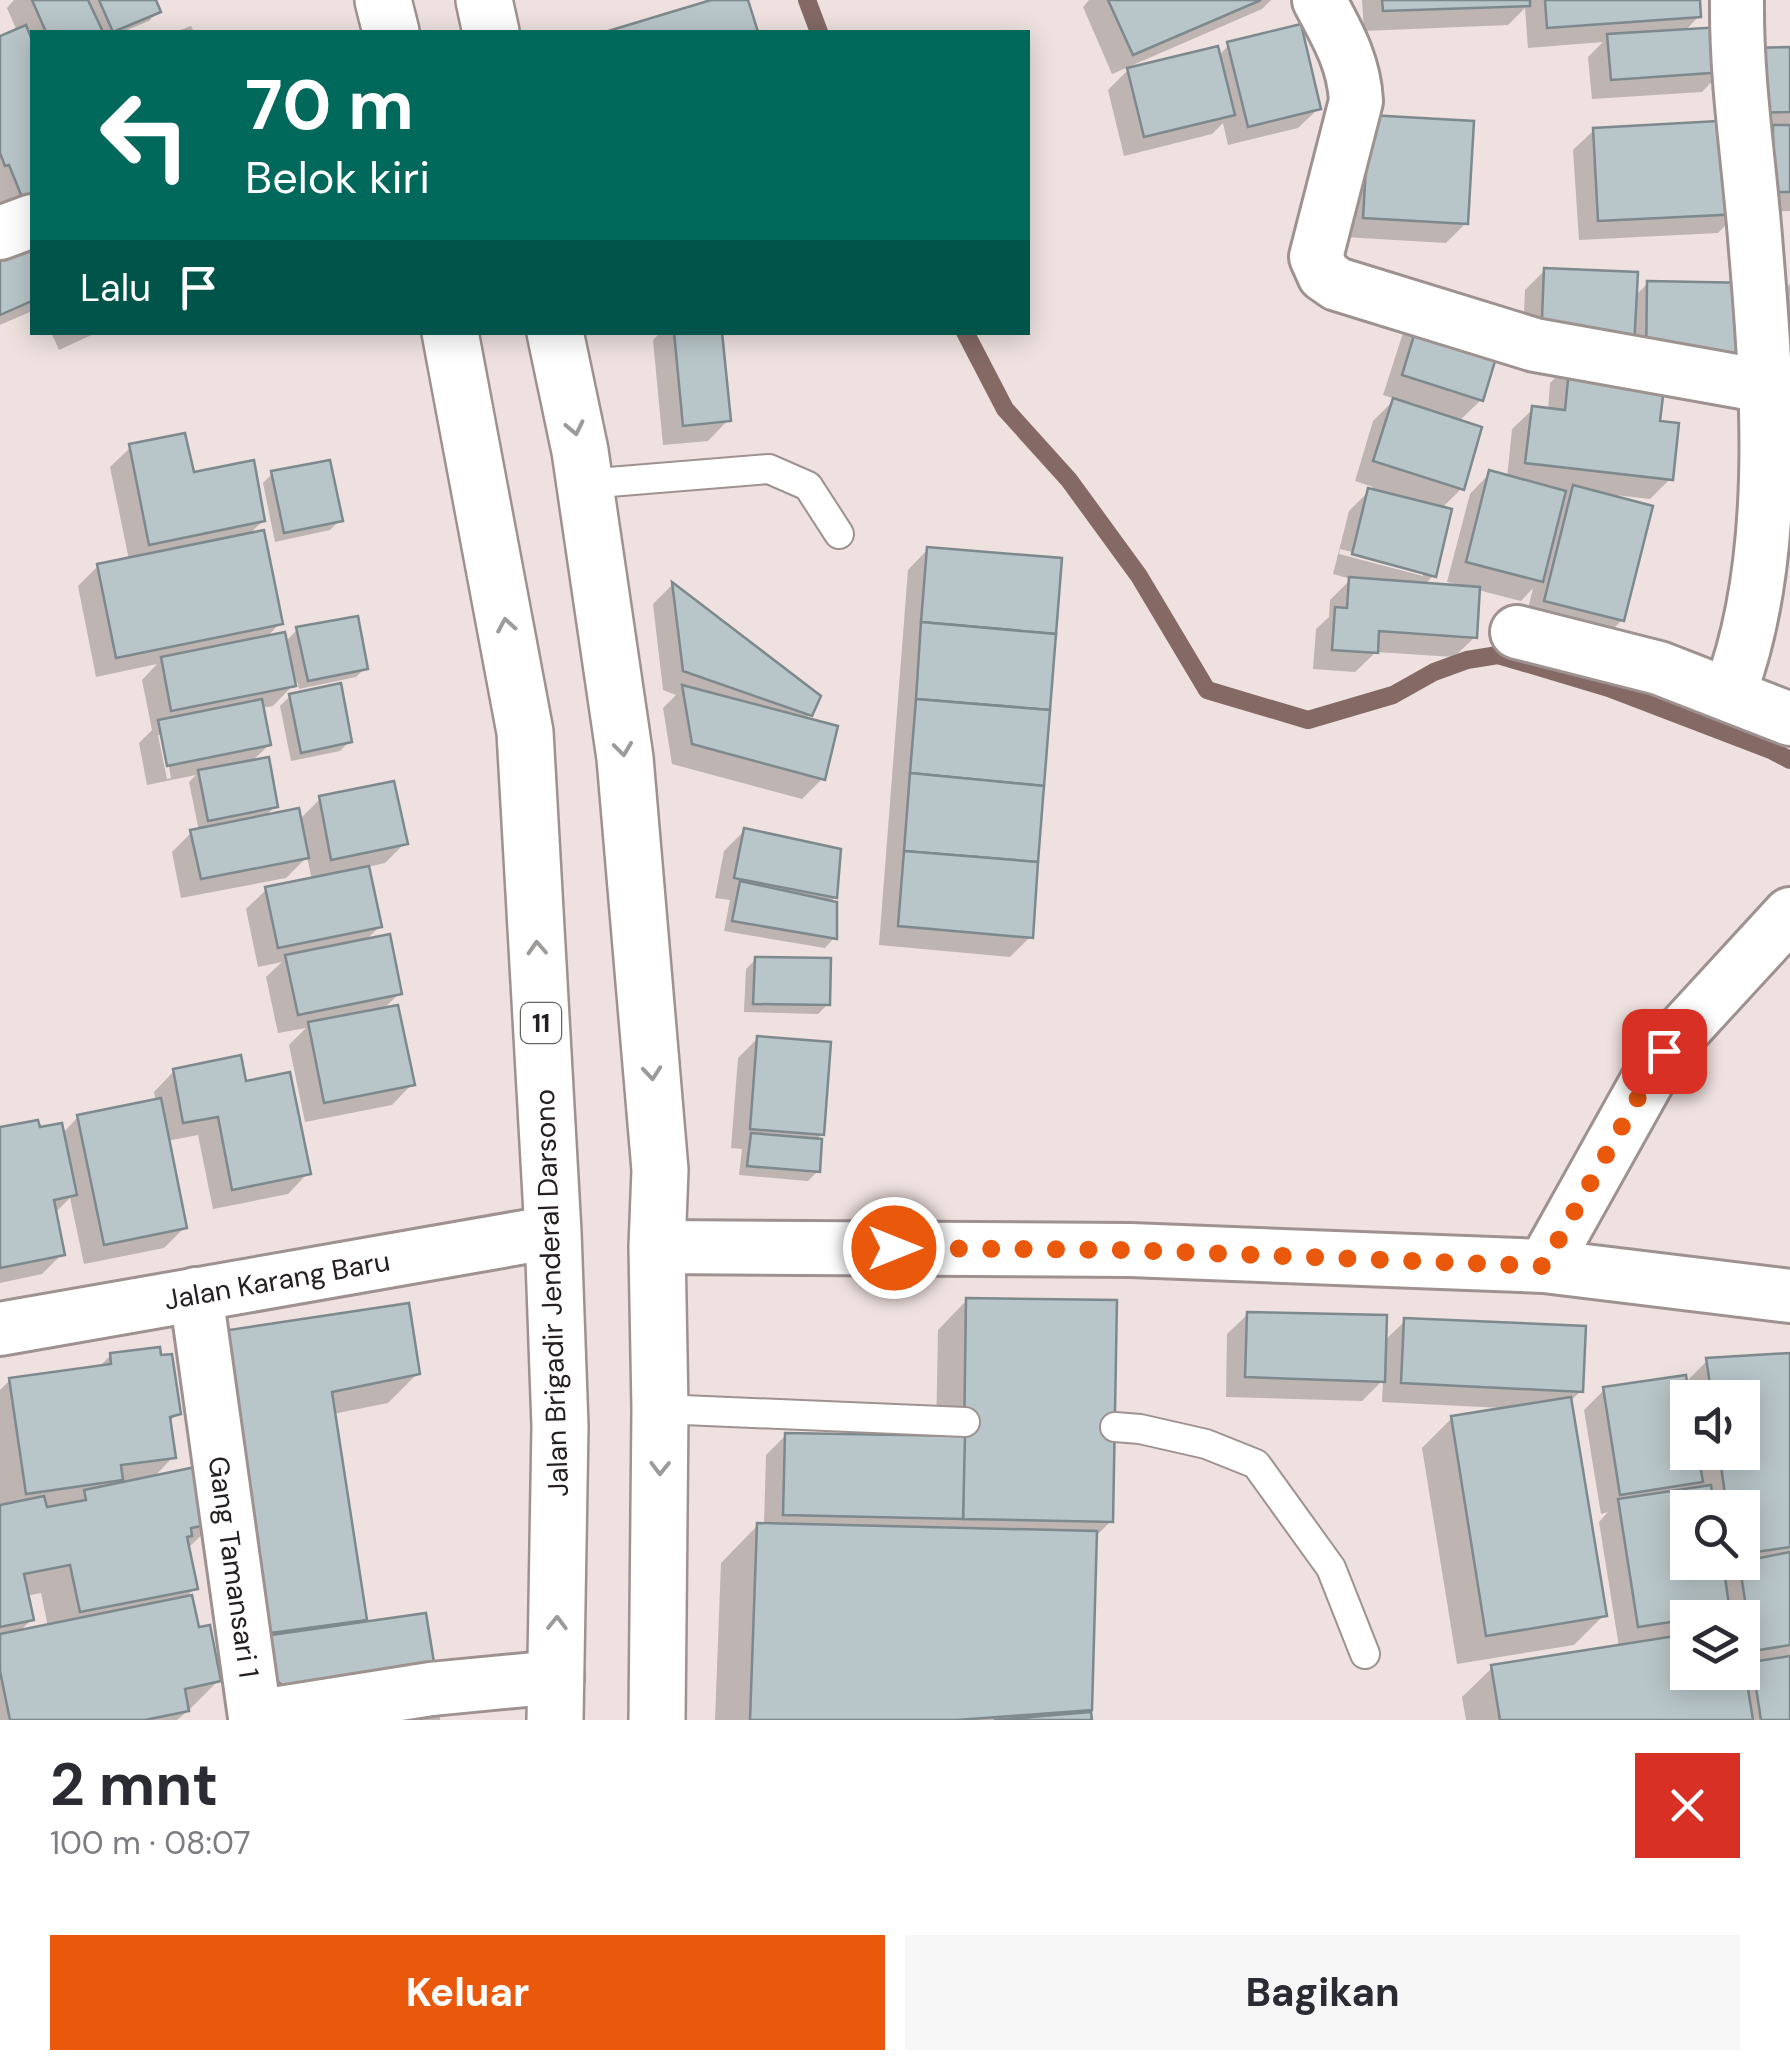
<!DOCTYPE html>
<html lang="id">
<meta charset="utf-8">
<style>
body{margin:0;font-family:"DM Sans",sans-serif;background:#f7f7f7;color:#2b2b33;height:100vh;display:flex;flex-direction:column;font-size:38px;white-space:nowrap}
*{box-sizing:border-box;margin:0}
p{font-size:32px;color:#7c7c81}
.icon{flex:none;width:55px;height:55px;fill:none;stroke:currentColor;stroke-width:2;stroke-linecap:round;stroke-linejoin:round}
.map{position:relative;height:1720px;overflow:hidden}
.details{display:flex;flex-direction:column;background:#fff;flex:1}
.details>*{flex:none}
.guide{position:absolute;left:30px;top:30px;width:1000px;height:305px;border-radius:0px;box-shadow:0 5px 25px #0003;background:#00695c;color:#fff;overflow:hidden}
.fabs{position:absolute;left:1670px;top:1380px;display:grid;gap:20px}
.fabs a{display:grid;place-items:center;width:90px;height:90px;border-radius:0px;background:#fff;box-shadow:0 5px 25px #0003;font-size:50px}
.pin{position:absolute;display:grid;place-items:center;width:85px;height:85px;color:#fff;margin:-42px;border-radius:20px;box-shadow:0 5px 15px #0006}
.me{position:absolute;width:110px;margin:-55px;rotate:90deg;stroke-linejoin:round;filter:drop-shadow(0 0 8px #0008)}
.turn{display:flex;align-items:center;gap:35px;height:210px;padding:0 50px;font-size:45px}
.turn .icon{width:130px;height:130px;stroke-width:2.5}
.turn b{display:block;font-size:70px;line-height:85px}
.then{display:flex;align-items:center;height:95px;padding:0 50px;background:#0003;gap:20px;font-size:38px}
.round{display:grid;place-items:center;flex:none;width:105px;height:105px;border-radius:0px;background:#f7f7f7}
.overview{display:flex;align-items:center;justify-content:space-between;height:170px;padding:0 50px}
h1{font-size:60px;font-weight:700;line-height:75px}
.primary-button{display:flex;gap:20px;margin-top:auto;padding:20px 50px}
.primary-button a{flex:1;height:115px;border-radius:0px;background:#ea580c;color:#fff;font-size:40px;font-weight:700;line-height:115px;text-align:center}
.primary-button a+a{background:#f7f7f7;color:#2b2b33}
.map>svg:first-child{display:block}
.shadow{fill:#0003;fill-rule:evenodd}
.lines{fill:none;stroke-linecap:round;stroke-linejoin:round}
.stream{stroke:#846965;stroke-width:18}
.building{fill:#b9c6c9;stroke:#7d898c;stroke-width:2.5}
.service-casing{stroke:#9e9290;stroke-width:32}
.minor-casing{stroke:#9e9290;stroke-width:58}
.trunk-casing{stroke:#9e9290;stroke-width:60}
.service{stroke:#fff;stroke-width:28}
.minor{stroke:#fff;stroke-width:52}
.trunk{stroke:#fff;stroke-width:55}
.oneway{stroke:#9d9b9a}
.route{stroke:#ea580c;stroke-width:18;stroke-dasharray:0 32.4}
.labels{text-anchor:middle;stroke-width:9;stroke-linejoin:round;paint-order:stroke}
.shield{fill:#fff;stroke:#666362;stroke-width:2.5}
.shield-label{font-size:25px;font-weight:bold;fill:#25201f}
.street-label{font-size:28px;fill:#25201f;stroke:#fff}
</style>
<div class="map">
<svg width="1790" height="1720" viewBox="0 0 1790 1720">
<rect width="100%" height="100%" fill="#eee1df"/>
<!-- shadow -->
<g class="shadow">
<path d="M14 0H154L158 11 149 21 122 32H32V219L0 213V38L17 31 7 8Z"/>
<path d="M720 0H745L755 32H612Z"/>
<path d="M1089 0H1271L1262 9 1112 74 1083 7Z"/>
<path d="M1362 0H1698L1699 16 1684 32 1722 71 1702 92 1592 99 1588 57 1603 42 1528 48 1525 8 1508 25 1364 31Z"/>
<path d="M191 26 194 32H175Z"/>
<path d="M1229 45 1319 108 1298 128 1228 145 1223 123 1212 134 1124 156 1108 90 1128 70 1218 56Z"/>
<path d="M1790 49V211L1738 213 1718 233 1579 240 1573 150 1594 130 1729 123Z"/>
<path d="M1350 137 1466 223 1446 243 1344 237Z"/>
<path d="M32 246V311L0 325V250Z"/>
<path d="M1545 270 1634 297 1648 283 1662 385 1657 424 1670 479 1650 499 1615 495 1622 620 1602 640 1525 621 1533 588 1521 601 1478 590 1475 637 1454 657 1376 652 1355 672 1313 669 1316 629 1329 617 1330 600 1351 579 1333 574 1349 511 1373 487 1355 481 1373 421 1395 399 1383 395 1402 336 1422 315 1481 400 1458 422 1462 488 1441 509 1434 575 1424 585 1459 588V585L1447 582 1470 494 1490 473 1507 478 1512 429 1533 409 1548 411 1550 383 1568 365 1522 363 1525 290ZM1340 549 1423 570V576L1339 554Z"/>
<path d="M1790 284V371L1776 298Z"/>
<path d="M51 332H98L59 350Z"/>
<path d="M661 332H720L728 420 708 441 663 445 653 340Z"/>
<path d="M131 447 192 475 263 521 247 536 280 623 265 639 285 642 298 629 365 668 356 677 299 689 297 681 273 706 261 708 269 745 250 763 276 806 263 818 299 820 320 799 405 843 385 863 367 867 379 927 364 942 400 993 382 1010 412 1084 392 1105 305 1122 289 1045 306 1028 278 1033 266 977 282 962 258 967 246 909 267 889 312 880 307 857 286 878 181 898 172 852 192 832 199 831 189 782 196 775 147 785 139 743 152 730 142 680 157 664 96 677 78 586 98 566 129 560 110 467ZM158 735H163L171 778 167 779Z"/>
<path d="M272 474 340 520 330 530 275 542 263 483Z"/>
<path d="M928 549 1030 937 1010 957 879 945 908 570Z"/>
<path d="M672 585 810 714 804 720 822 779 802 799 672 764 663 708 676 695 663 690 653 604Z"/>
<path d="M290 696 350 741 340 751 291 761 280 706Z"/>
<path d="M744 831 835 897 829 903 834 938 825 948 724 931 730 900 715 898 724 851Z"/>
<path d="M756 959 828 1004 818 1014 744 1012 746 969Z"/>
<path d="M758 1038 822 1134 815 1141 818 1171 808 1181 739 1175 742 1149 731 1148 738 1058Z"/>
<path d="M174 1071 244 1083 308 1173 288 1194 213 1209 198 1135 167 1141 185 1227 164 1248 84 1264 70 1198 54 1214 62 1254 42 1274 0 1283V1130L62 1134 78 1117 156 1102 154 1092Z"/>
<path d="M967 1300 1111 1521 1095 1537 1090 1709 1083 1716 1089 1720H715L721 1563 758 1525H764L766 1455 786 1435 936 1438 938 1330Z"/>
<path d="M1248 1314 1383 1342 1405 1321 1581 1391 1569 1402 1604 1615 1574 1645 1457 1664 1422 1448 1452 1418 1502 1408 1382 1402 1383 1380 1362 1401 1226 1397 1227 1334Z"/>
<path d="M111 1355 178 1413 168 1423 173 1457 152 1479 204 1468 188 1363 418 1373 388 1403 333 1414 365 1619 358 1625 441 1702 440 1720H271L213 1524 187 1549 195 1588 189 1594 197 1630 218 1681 189 1710 177 1720H0V1390L10 1380 98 1368ZM41 1593 48 1627 18 1633 31 1620 26 1596Z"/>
<path d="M1790 1355V1720H1466L1462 1697 1492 1668 1619 1647 1599 1522 1608 1512 1601 1514 1584 1410 1604 1390 1684 1384 1707 1361ZM1688 1398H1742V1452H1688ZM1688 1508H1742V1562H1688ZM1688 1618H1742V1672H1688Z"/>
</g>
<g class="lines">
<!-- stream -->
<g class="stream">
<path d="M807 0 819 32"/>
<path d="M965 332 1005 409 1069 480 1139 576 1207 690 1308 720 1393 695 1434 672 1467 660 1498 655 1609 688 1771 750 1790 760"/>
</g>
</g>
<!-- building -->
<g class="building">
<path d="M32 0H88L103 32H46Z"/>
<path d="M99 0H156L161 12 113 32Z"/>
<path d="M711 0H748L758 32H605Z"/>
<path d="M1108 0H1261L1133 55Z"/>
<path d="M1382 0H1530V6L1383 11Z"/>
<path d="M1545 0H1700L1701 17 1547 28Z"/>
<path d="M1301 24 1321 109 1248 127 1227 42Z"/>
<path d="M26 25 32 40V210L28 212 9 165 5 166 0 153V36Z"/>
<path d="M1721 27 1725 72 1611 80 1607 34Z"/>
<path d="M1218 46 1235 115 1144 137 1127 68Z"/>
<path d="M1790 47V112L1748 113V48Z"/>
<path d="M1369 115 1474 121 1468 224 1363 218Z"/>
<path d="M1736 120 1741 214 1598 221 1593 128Z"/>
<rect x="1773" y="125" width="17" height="67"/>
<path d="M32 239V301L0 315V248Z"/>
<path d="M1544 268 1638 272 1634 348 1541 344Z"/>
<path d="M1647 281 1753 283 1752 367 1646 365Z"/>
<path d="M1421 312 1502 338 1483 401 1402 375Z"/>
<path d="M674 332H722L731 421 683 426Z"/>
<path d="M1570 360 1666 371 1660 421 1679 423 1673 480 1525 463 1532 406 1565 410Z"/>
<path d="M1393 398 1482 427 1464 490 1373 461Z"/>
<path d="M185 433 194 472 254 460 265 521 149 545 129 444Z"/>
<path d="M330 460 343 521 284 533 271 471Z"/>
<path d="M1489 470 1566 491 1543 582 1466 562Z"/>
<path d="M1573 485 1653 506 1624 621 1544 601Z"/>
<path d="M1368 488 1452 509 1436 577 1352 554Z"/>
<path d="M264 530 283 624 116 658 97 564Z"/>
<path d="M927 547 1062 558 1056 634 921 622Z"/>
<path d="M1349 577 1480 587 1477 638 1379 631 1378 653 1332 650 1335 607 1347 608Z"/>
<path d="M672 582 821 696 812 716 683 671Z"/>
<path d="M358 616 368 669 308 681 296 627Z"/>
<path d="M921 622 1056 634 1050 710 916 699Z"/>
<path d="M285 632 296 686 171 711 161 657Z"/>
<path d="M341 683 352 742 301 753 289 694Z"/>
<path d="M682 685 838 726 825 780 692 744Z"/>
<path d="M262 699 271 745 167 766 158 720Z"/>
<path d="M916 699 1050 710 1044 786 910 773Z"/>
<path d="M269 757 278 807 208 821 198 770Z"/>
<path d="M910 773 1044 786 1038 862 904 851Z"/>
<path d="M394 781 408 844 331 860 319 796Z"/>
<path d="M299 808 309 858 201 879 190 830Z"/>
<path d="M744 828 841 849 837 898 734 878Z"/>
<path d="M904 851 1038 862 1033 938 898 926Z"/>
<path d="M369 866 382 927 278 948 265 887Z"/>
<path d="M740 881 837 902V939L732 921Z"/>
<path d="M390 934 402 994 298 1015 285 955Z"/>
<path d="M755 957 831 958 830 1005 753 1004Z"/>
<path d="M398 1005 415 1085 324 1103 308 1022Z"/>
<path d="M757 1036 831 1042 824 1135 750 1129Z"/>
<path d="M241 1055 246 1081 290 1072 311 1174 232 1190 218 1117 183 1123 173 1069Z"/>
<path d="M161 1098 187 1228 104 1245 77 1115Z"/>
<path d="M38 1120 40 1127 62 1123 77 1195 54 1200 65 1255 0 1268V1127Z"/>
<path d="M751 1133 822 1139 820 1172 747 1166Z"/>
<path d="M966 1298 1117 1300 1113 1522 963 1519Z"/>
<path d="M409 1303 420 1374 332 1392 367 1620 263 1634 216 1332Z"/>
<path d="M1247 1312 1387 1315 1385 1382 1245 1377Z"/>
<path d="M1404 1318 1586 1326 1583 1392 1401 1383Z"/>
<path d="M160 1347 161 1355 172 1354 181 1414 170 1417 176 1458 121 1465 123 1480 26 1494 9 1378 111 1364 110 1353Z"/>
<path d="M1790 1353V1547L1742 1554V1508H1727L1719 1452H1742V1398H1712L1706 1358Z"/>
<path d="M1686 1375 1689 1398 1688 1452H1698L1703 1482 1620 1495 1603 1387Z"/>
<path d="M1571 1397 1607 1616 1486 1636 1451 1416Z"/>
<path d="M785 1433 965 1436 963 1519 783 1515Z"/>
<path d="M205 1465 217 1523 191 1528 192 1536 187 1537 198 1589 80 1612 70 1565 24 1574 34 1620 0 1627V1505L44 1496 47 1507 86 1500 84 1490Z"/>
<path d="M1711 1485 1714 1508H1688V1562H1723L1730 1613 1638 1627 1618 1499Z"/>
<path d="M757 1523 1097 1531 1092 1710 957 1720H750Z"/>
<path d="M1790 1552V1645L1753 1651 1739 1562Z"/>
<path d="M192 1595 199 1627 210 1625 221 1681 185 1689 189 1711 145 1720H10L0 1671V1634Z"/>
<path d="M426 1613 436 1675 295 1696 270 1675 264 1636Z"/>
<path d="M1688 1634V1672H1742V1652L1753 1720H1500L1491 1665Z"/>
<path d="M1790 1656V1720H1761L1752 1662Z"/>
<path d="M1091 1712 1092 1720H994Z"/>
</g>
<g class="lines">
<!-- service casing -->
<g class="service-casing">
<g id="service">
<path d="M585 484 769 469 808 486 839 534"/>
<path d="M660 1409 965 1422"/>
<path d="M1115 1427 1140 1429 1206 1444 1256 1464 1331 1568 1365 1654"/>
</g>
</g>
<!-- minor casing -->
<g class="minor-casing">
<g id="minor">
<path d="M1319 0C1337 34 1354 62 1356 101L1316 257 1324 275 1337 284 1535 345 1764 386"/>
<path d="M0 233 32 221"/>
<path d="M1517 632 1659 668 1790 719"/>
<path d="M1729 694C1780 561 1768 391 1756 250 1750 166 1736 84 1737 0"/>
<path d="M657 1247 1130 1250 1544 1266 1790 1296"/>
<path d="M1544 1266 1664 1051 1790 914"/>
<path d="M196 1294 255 1717 431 1689 557 1677"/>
<path d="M0 1329 553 1232"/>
</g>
</g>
<!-- trunk casing -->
<g class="trunk-casing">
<g id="trunk">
<path d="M383 0 391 32"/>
<path d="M484 0 491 32"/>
<path d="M450 332 525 732 553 1232 560 1426 555 1720"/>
<path d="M555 332 580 451 625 758 660 1170 657 1247 660 1409 657 1720"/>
</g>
</g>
<!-- service -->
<use href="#service" class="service"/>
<!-- minor -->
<use href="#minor" class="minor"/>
<!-- trunk -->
<use href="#trunk" class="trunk"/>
</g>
<!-- one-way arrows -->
<defs><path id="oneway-chevron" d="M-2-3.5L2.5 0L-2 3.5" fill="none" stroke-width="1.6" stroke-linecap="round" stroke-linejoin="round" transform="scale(2.5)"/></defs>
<g class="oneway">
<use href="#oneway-chevron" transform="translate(575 428) rotate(78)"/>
<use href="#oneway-chevron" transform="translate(506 625) rotate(-100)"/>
<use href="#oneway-chevron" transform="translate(623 749) rotate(83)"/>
<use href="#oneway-chevron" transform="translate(537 948) rotate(-93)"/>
<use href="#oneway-chevron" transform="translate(652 1073) rotate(85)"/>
<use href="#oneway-chevron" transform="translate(660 1468) rotate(91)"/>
<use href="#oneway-chevron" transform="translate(557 1623) rotate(-89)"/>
</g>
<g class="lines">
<!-- route -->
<path class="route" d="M894 1248 1130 1250 1544 1266 1664 1051"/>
</g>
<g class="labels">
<!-- shield labels -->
<rect class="shield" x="521" y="1003" width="40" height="40" rx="8"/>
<g class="shield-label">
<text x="541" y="1032">11</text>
</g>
<!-- street labels -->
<g class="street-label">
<text transform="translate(277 1280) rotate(-10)" y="10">Jalan Karang Baru</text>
<text transform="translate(551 1293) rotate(-92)" y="10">Jalan Brigadir Jenderal Darsono</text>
<text transform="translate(234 1567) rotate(82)" y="10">Gang Tamansari 1</text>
</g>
</g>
</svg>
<div class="fabs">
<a><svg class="icon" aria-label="sound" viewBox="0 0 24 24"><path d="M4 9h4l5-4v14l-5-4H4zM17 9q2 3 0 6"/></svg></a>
<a><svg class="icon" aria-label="search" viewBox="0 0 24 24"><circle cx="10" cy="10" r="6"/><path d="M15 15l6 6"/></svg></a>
<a><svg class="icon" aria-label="layers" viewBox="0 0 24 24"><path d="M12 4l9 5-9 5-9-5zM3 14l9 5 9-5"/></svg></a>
</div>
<div class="pin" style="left:1664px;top:1051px;background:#d93025"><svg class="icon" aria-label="arrive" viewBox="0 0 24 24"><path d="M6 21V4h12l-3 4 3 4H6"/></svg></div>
<svg class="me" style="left:894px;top:1248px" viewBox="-20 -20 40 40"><circle r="17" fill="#ea580c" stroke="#fff" stroke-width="3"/><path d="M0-11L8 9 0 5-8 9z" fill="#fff"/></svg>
<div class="guide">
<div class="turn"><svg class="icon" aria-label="left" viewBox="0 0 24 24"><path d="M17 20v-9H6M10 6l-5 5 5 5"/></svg><div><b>70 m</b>Belok kiri</div></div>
<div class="then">Lalu<svg class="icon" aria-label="arrive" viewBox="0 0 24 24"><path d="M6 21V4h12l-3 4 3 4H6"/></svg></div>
</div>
</div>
<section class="details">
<div class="overview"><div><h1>2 mnt</h1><p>100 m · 08:07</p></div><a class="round" style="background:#d93025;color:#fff"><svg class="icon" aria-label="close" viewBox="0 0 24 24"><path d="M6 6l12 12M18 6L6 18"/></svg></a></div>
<div class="primary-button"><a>Keluar</a><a>Bagikan</a></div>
</section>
